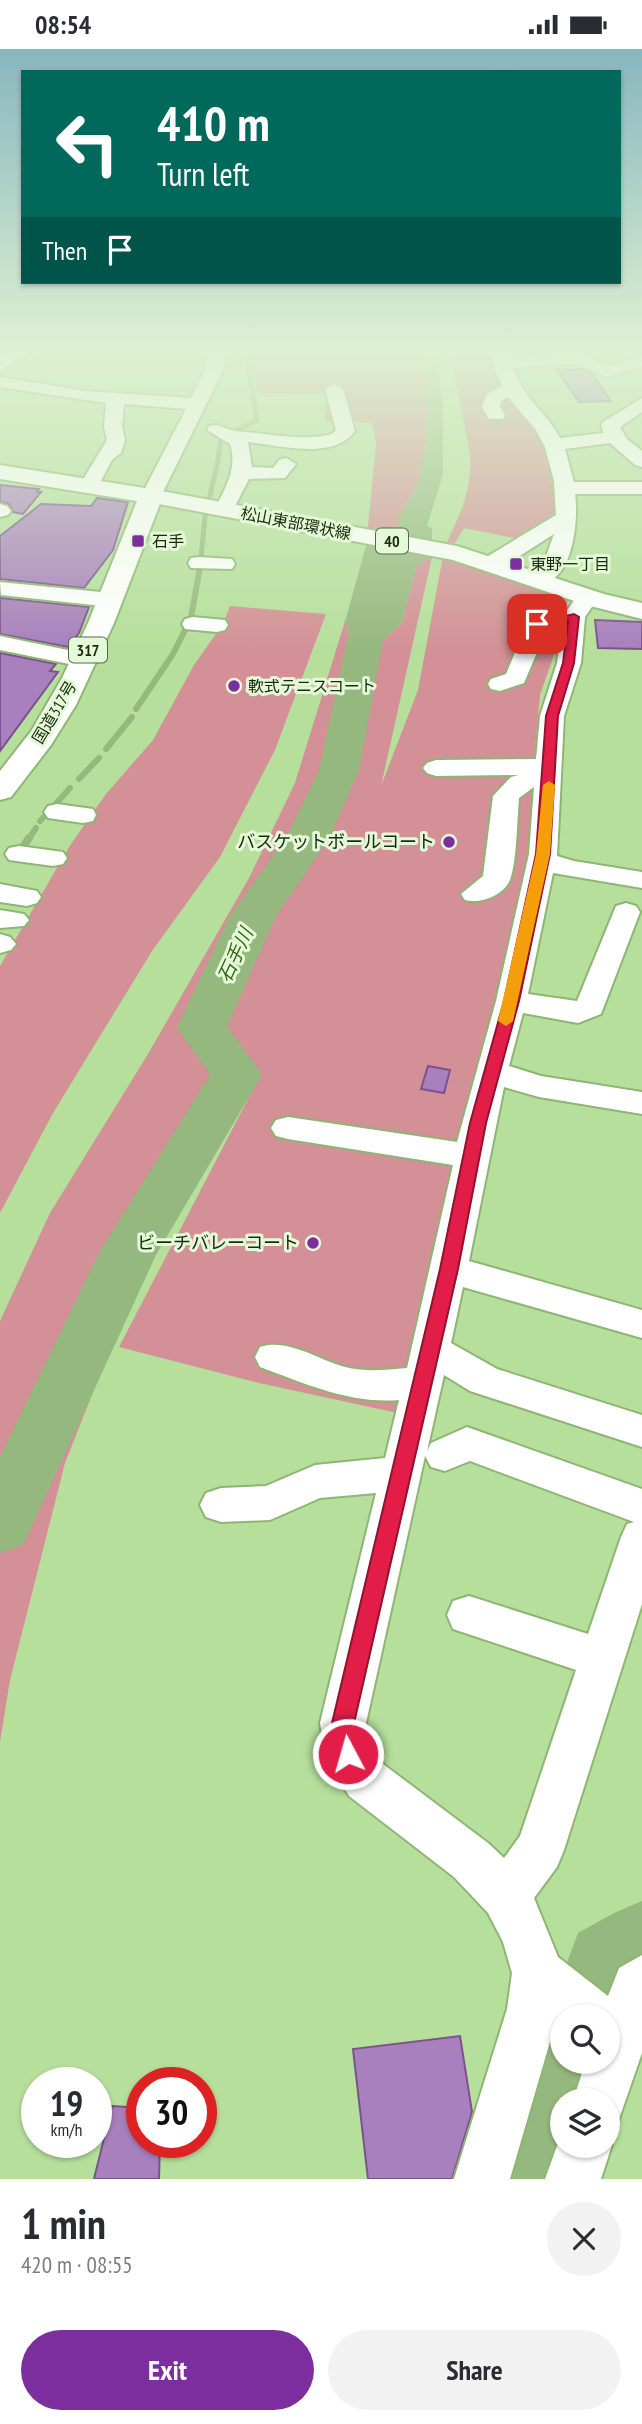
<!DOCTYPE html>
<meta charset="utf-8">
<style>
body{margin:0;font-family:"PT Sans Narrow","Noto Sans JP",sans-serif;background:#f2f2f3;color:#2b2b33;height:100vh;display:flex;flex-direction:column;font-size:26px;white-space:nowrap}
*{box-sizing:border-box;margin:0}
p{font-size:23px;color:#7c7c81}
.icon{flex:none;width:38px;height:38px;fill:none;stroke:currentColor;stroke-width:2;stroke-linecap:round;stroke-linejoin:round}
.map{position:relative;height:2130px;overflow:hidden}
.details{display:flex;flex-direction:column;background:#fff;flex:1}
.details>*{flex:none}
.guide{position:absolute;left:21px;top:21px;width:600px;height:214px;border-radius:0px;box-shadow:0 2px 5px #0004;background:#00695c;color:#fff;overflow:hidden}
.controls{position:absolute;left:550px;top:1955px;display:grid;gap:14px}
.controls a{display:grid;place-items:center;width:70px;height:70px;border-radius:50%;background:#fff;box-shadow:0 2px 5px #0004;font-size:35px}
.speed{position:absolute;left:21px;top:2018px;display:flex;gap:14px;font-size:35px;font-weight:700;text-align:center}
.speed>*{display:grid;place-content:center;width:91px;height:91px;border-radius:50%;background:#fff;box-shadow:0 2px 5px #0004;line-height:1}
.speed small{font-size:18px;font-weight:400}
.speed .limit{border:10px solid #d22;background:#fff;color:#111}
.pin{position:absolute;display:grid;place-items:center;width:60px;height:60px;color:#fff;margin:-30px;border-radius:14px;box-shadow:0 4px 10px #0006}
.me{position:absolute;width:77px;margin:-38px;rotate:354deg;stroke-linejoin:round;filter:drop-shadow(0 0 5px #0008)}
.turn{display:flex;align-items:center;gap:24px;height:147px;padding:0 21px;font-size:32px}
.turn .icon{width:91px;height:91px;stroke-width:2.5}
.turn b{display:block;font-size:49px;line-height:60px}
.then{display:flex;align-items:center;height:66px;padding:0 21px;background:#0003;gap:14px;font-size:26px}
.round{display:grid;place-items:center;flex:none;width:74px;height:74px;border-radius:37px;background:#f2f2f3}
.headline{display:flex;align-items:center;justify-content:space-between;height:119px;padding:0 21px}
h1{font-size:42px;font-weight:600;line-height:52px}
.cta{display:flex;gap:14px;margin-top:auto;padding:14px 21px}
.cta a{flex:1;height:80px;border-radius:42px;background:#7c2d9e;color:#fff;font-size:28px;font-weight:600;line-height:80px;text-align:center}
.cta a+a{background:#f2f2f3;color:#2b2b33}
.status{display:flex;justify-content:space-between;align-items:center;height:49px;padding:0 35px;background:#fff;direction:ltr}
.status svg{height:19px;fill:currentColor}
.map>svg:first-child{display:block}
.green{fill:#d39096}
.water{fill:#95b87e}
.lines{fill:none;stroke-linecap:round;stroke-linejoin:round}
.stream-far3{stroke:#95b87e;stroke-width:5}
.stream-far2{stroke:#95b87e;stroke-width:6}
.stream-far1{stroke:#95b87e;stroke-width:8}
.stream{stroke:#95b87e;stroke-width:13}
.river{fill:#95b87e;fill-rule:evenodd}
.building{fill:#a880bd;stroke:#7a538e;stroke-width:2}
.minor-casing{stroke:#8eb574;stroke-width:4}
.major-casing{stroke:#8eb574;stroke-width:4}
.highway-casing{stroke:#8eb574;stroke-width:4}
.minor{fill:#fff;fill-rule:evenodd}
.major{fill:#fff;fill-rule:evenodd}
.highway{fill:#fff;fill-rule:evenodd}
.route{fill:#e11d48;stroke:#92132f;stroke-width:2}
.slow{fill:#f59e0b}
.poi-dot{fill:#7c2d9e;stroke:#e4f9d7;stroke-width:2.5}
.labels{text-anchor:middle;stroke-width:6;stroke-linejoin:round;paint-order:stroke}
.far-street-label{font-size:16px;fill:#1a290f;stroke:#e4f9d7}
.far-poi-label{font-size:16px;fill:#1a290f;stroke:#e4f9d7;text-anchor:start}
.shield{fill:#e4f9d7;stroke:#57674b;stroke-width:2}
.shield-label{font-size:16px;font-weight:bold;fill:#1a290f}
.poi-label{font-size:18px;fill:#1a290f;stroke:#e4f9d7;text-anchor:end}
.water-label{font-size:19px;font-style:italic;fill:#37610e;stroke:#e4f9d7}
</style>
<div class="status"><b>08:54</b><svg viewBox="0 0 49 12"><path d="M0 12V9h3v3zM5 12V6h3v6zM10 12V3h3v9zM15 12V0h3v12zM26 1h20v11H26zM47 4h2v5h-2z"/></svg></div>
<div class="map">
<svg width="642" height="2130" viewBox="0 0 642 2130">
<rect width="100%" height="100%" fill="#b6df9c"/>
<!-- green -->
<g class="green">
<path d="M249 302H423C431 343 430 392 418 432 414 445 404 458 398 471L401 474 396 481 366 497 376 395 372 374 325 372 327 345 258 344Z"/>
<path d="M450 302H489L505 345 522 362 546 395 556 463 519 490 464 479 455 494 447 493C462 461 472 441 470 405Z"/>
<path d="M443 507 568 550 557 597 540 646 534 710 538 754 504 945 465 1061 407 1366 259 1334 119 1298 259 1029 202 1117 144 1214 65 1414 10 1631 0 1693V1491L27 1423 0 1465V1272L50 1164 148 1005 249 829 295 734 346 569 351 600 346 613 353 622 345 653 351 660 364 633 374 622 378 612 374 607 375 599 402 573 417 515 432 508 381 737 418 641Z"/>
<path d="M230 557 326 565 275 701 220 808 152 902 53 1064 0 1164V917L69 798 106 745 153 691 194 616 223 575Z"/>
</g>
<!-- water -->
<path class="water" d="M423 302H434L443 354V425L427 477 432 479V508L417 515 402 573 375 599 374 607 378 611 374 622 364 633 351 661 345 653 353 622 346 613 351 600 346 569 366 497 396 481 400 474 397 471C404 459 414 446 418 432 430 393 431 343 423 302Z"/>
<g class="lines">
<!-- stream-far3 -->
<g class="stream-far3">
<path d="M230 384 257 372 246 302"/>
<path d="M217 416 221 391 224 388"/>
<path d="M201 508 205 468 216 420"/>
</g>
<!-- stream-far2 -->
<g class="stream-far2">
<path d="M191 569 200 518"/>
<path d="M136 660 173 605 188 575"/>
<path d="M106 700 132 668"/>
<path d="M79 730 99 709"/>
<path d="M55 756 70 739"/>
<path d="M40 772 48 763"/>
<path d="M28 791 36 779"/>
</g>
<!-- stream-far1 -->
<path class="stream-far1" d="M21 801 29 789"/>
<!-- stream -->
<path class="stream" d="M607 2092 617 2062"/>
<!-- river -->
<g class="river">
<path d="M365 580 378 583 383 591 359 721 330 788 276 867 227 977 262 1026 156 1206 23 1496 0 1504V1408L99 1204 210 1026 177 978 230 867 287 787 319 721 347 591 352 583Z"/>
<path d="M642 1852V1938L638 1940 617 1996 609 2000 614 2012 601 2051H562V2096H585L573 2130H485L542 1982 551 1978 547 1967 578 1884 614 1864ZM562 1967H607V2012H562Z"/>
</g>
</g>
<!-- building -->
<g class="building">
<path d="M583 320 591 324 611 352 579 353 557 321Z"/>
<path d="M0 436 39 440 37 443H41L23 465 13 463 9 455 0 453Z"/>
<path d="M97 449 128 453 113 501 84 539 0 530V487L41 455 91 457Z"/>
<path d="M0 548 1 549 89 558 79 584 68 598 0 585Z"/>
<path d="M595 571 642 573V600L598 599Z"/>
<path d="M0 604 56 615 50 622 58 623 0 702Z"/>
<path d="M428 1017 450 1021 444 1044 421 1040Z"/>
<path d="M460 1987 472 2063 452 2130H368L353 2000Z"/>
<path d="M112 2057 142 2059V2093H160L159 2130H94Z"/>
</g>
<g class="lines">
<!-- minor casing -->
<g class="minor-casing">
<g id="minor">
<path d="M205 302H223L224 319 161 447 158 451H144L141 447 186 360 124 355 122 378 125 391 121 404 112 411 96 441H82L79 437 107 391 104 378 106 354 0 338V328L85 342 191 349 206 319Z"/>
<path d="M493 302H510L511 309 578 304 608 317 642 307V318L607 328 575 314 514 319C523 350 546 362 560 389L604 384 601 377 603 373 642 349V363L620 378 627 390 642 402V418L635 416 610 394 565 400 574 433H642V445H575C579 471 573 544 530 534L527 529 544 513 554 485 501 519H485L482 514 485 509 556 466 554 432 545 398 536 381 508 348 501 352 500 358 505 366 503 370H489L482 358 487 345 502 337 493 315Z"/>
<path d="M334 335 343 340 355 382C333 412 280 396 248 393L252 418 273 419 279 411 286 409 296 415 285 429 249 430 231 465H217L214 461C225 440 238 419 230 395L207 381 209 377C220 374 226 381 236 382 263 384 306 393 332 385L336 381 325 340Z"/>
<path d="M0 455 7 457 11 462 8 466 0 468Z"/>
<path d="M199 508 232 510 235 515 232 520 191 519 188 514 191 509Z"/>
<path d="M0 533 111 544 119 546 122 551 119 556 111 558 1 546Z"/>
<path d="M587 542 595 544 598 549 585 568 581 614 564 667 557 807 574 812 642 823V839L553 824 528 945 577 952 616 857 626 854 636 857 640 863 601 965 578 974 523 964 509 1017 541 1027 642 1043V1065L539 1048 504 1038 469 1212 642 1261V1289L463 1238 451 1294 497 1320 642 1366V1398L470 1342 444 1326 427 1402 431 1394 467 1378 642 1440V1555L564 1801 557 1818 534 1849 558 1908 608 1947 619 1919 642 1906V2004L619 2070 607 2075V2051H573L586 2012H607V1967H562V1977L556 1972 510 2130H454L507 1960 512 1924 503 1893 488 1864 454 1828 349 1747 325 1705 320 1674 376 1444 320 1449 270 1471 221 1473 206 1468 200 1456 206 1444 221 1439 266 1437 315 1416 385 1409 399 1351C350 1355 306 1335 260 1318L255 1308 260 1298C288 1289 318 1311 345 1318 365 1323 386 1321 407 1319L453 1116 288 1090 276 1087 271 1079 276 1071 288 1068 457 1093 496 952 529 805 534 738 519 749C517 771 517 808 511 828 506 846 481 855 465 851L461 845 483 827 493 747 511 728 519 726 436 727 427 724 423 719 427 714 436 711 536 710 540 667 557 614 562 577 547 580 524 634 500 642 491 640 488 635 491 630 506 625 529 570 566 563 579 544ZM425 1407 431 1418 445 1422 470 1412 634 1473 627 1475 621 1488 588 1585 469 1547 453 1552 447 1566 453 1580 576 1621 520 1787 504 1809 488 1794 383 1715 370 1697 366 1674Z"/>
<path d="M193 568 225 571 228 576 225 581 217 583 185 580 182 575 185 570Z"/>
<path d="M0 587 92 606 96 611 92 616 84 618 0 601Z"/>
<path d="M57 755 93 760 96 766 93 772 83 774 48 769 44 763 48 757Z"/>
<path d="M19 797 63 803 67 809 63 815 53 817 9 811 5 805 9 799Z"/>
<path d="M0 835 37 842 41 848 37 854 27 857 0 853Z"/>
<path d="M0 861 24 865 29 871 24 877 0 879Z"/>
<path d="M0 885 10 888 16 895 11 901 0 904Z"/>
<path d="M562 2083V2096H607V2086L612 2096 601 2130H545Z"/>
</g>
</g>
<!-- major casing -->
<g class="major-casing">
<path id="major" d="M151 440 457 497 604 545 642 554V570L586 556 453 511 143 452 139 447 143 442Z"/>
</g>
<!-- highway casing -->
<g class="highway-casing">
<g id="highway">
<path d="M10 302H35L0 322V308Z"/>
<path d="M0 416 151 440 159 442 163 447 114 574 76 656 51 696 11 748 0 751V722L32 681 62 629 88 574 137 452 0 430Z"/>
</g>
</g>
<!-- minor -->
<use href="#minor" class="minor"/>
<!-- major -->
<use href="#major" class="major"/>
<!-- highway -->
<use href="#highway" class="highway"/>
</g>
<!-- sky -->
<linearGradient id="sky" x2="0" y2="1"><stop stop-color="#87b6be"/><stop offset="0.5" stop-color="#def1d2"/><stop offset="1" stop-color="#def1d2" stop-opacity="0"/></linearGradient>
<rect width="642" height="601" fill="url(#sky)"/>
<!-- route -->
<path class="route" d="M574 565 579 568 574 614 558 667 550 805 519 952 486 1074 458 1220 354 1674 359 1705 355 1713 348 1716 340 1713 332 1674 440 1220 470 1074 504 952 536 805 546 667 563 614 568 572 537 578 531 575Z"/>
<!-- slow -->
<path class="slow" d="M549 732 555 736 550 805 513 972 506 977 498 972 536 805 543 736Z"/>
<!-- markers -->
<g class="poi-dot">
<rect x="131" y="485" width="14" height="14" rx="3.5"/>
<rect x="509" y="508" width="14" height="14" rx="3.5"/>
<circle cx="234" cy="637" r="7"/>
<circle cx="449" cy="793" r="7"/>
<circle cx="313" cy="1194" r="7"/>
</g>
<g class="labels">
<!-- far-street labels -->
<g class="far-street-label">
<text transform="translate(296 474) rotate(11)" y="6">松山東部環状線</text>
<text transform="translate(54 663) rotate(-59)" y="6">国道317号</text>
</g>
<!-- far-poi labels -->
<g class="far-poi-label">
<text x="152" y="498">石手</text>
<text x="530" y="521">東野一丁目</text>
<text x="248" y="643">軟式テニスコート</text>
</g>
<!-- shield labels -->
<g class="shield">
<rect x="376" y="479.5" width="32" height="25" rx="5"/>
<rect x="69" y="588.5" width="38" height="25" rx="5"/>
</g>
<g class="shield-label">
<text x="392" y="498">40</text>
<text x="88" y="607">317</text>
</g>
<!-- poi labels -->
<g class="poi-label">
<text x="435" y="799">バスケットボールコート</text>
<text x="299" y="1200">ビーチバレーコート</text>
</g>
<!-- water labels -->
<g class="water-label">
<text transform="translate(235 906) rotate(-65)" y="7">石手川</text>
</g>
</g>
</svg>
<div class="controls">
<a><svg class="icon" aria-label="search" viewBox="0 0 24 24"><circle cx="10" cy="10" r="6"/><path d="M15 15l6 6"/></svg></a>
<a><svg class="icon" aria-label="layers" viewBox="0 0 24 24"><path d="M12 4l9 5-9 5-9-5zM3 14l9 5 9-5"/></svg></a>
</div>
<div class="speed"><div>19<small>km/h</small></div><div class="limit">30</div></div>
<div class="pin" style="left:537px;top:575px;background:#d93025"><svg class="icon" aria-label="arrive" viewBox="0 0 24 24"><path d="M6 21V4h12l-3 4 3 4H6"/></svg></div>
<svg class="me" style="left:348px;top:1705px" viewBox="-20 -20 40 40"><circle r="17" fill="#e11d48" stroke="#fff" stroke-width="3"/><path d="M0-11L8 9 0 5-8 9z" fill="#fff"/></svg>
<div class="guide">
<div class="turn"><svg class="icon" aria-label="left" viewBox="0 0 24 24"><path d="M17 20v-9H6M10 6l-5 5 5 5"/></svg><div><b>410 m</b>Turn left</div></div>
<div class="then">Then<svg class="icon" aria-label="arrive" viewBox="0 0 24 24"><path d="M6 21V4h12l-3 4 3 4H6"/></svg></div>
</div>
</div>
<section class="details">
<div class="headline"><div><h1>1 min</h1><p>420 m · 08:55</p></div><a class="round"><svg class="icon" aria-label="close" viewBox="0 0 24 24"><path d="M6 6l12 12M18 6L6 18"/></svg></a></div>
<div class="cta"><a>Exit</a><a>Share</a></div>
</section>
